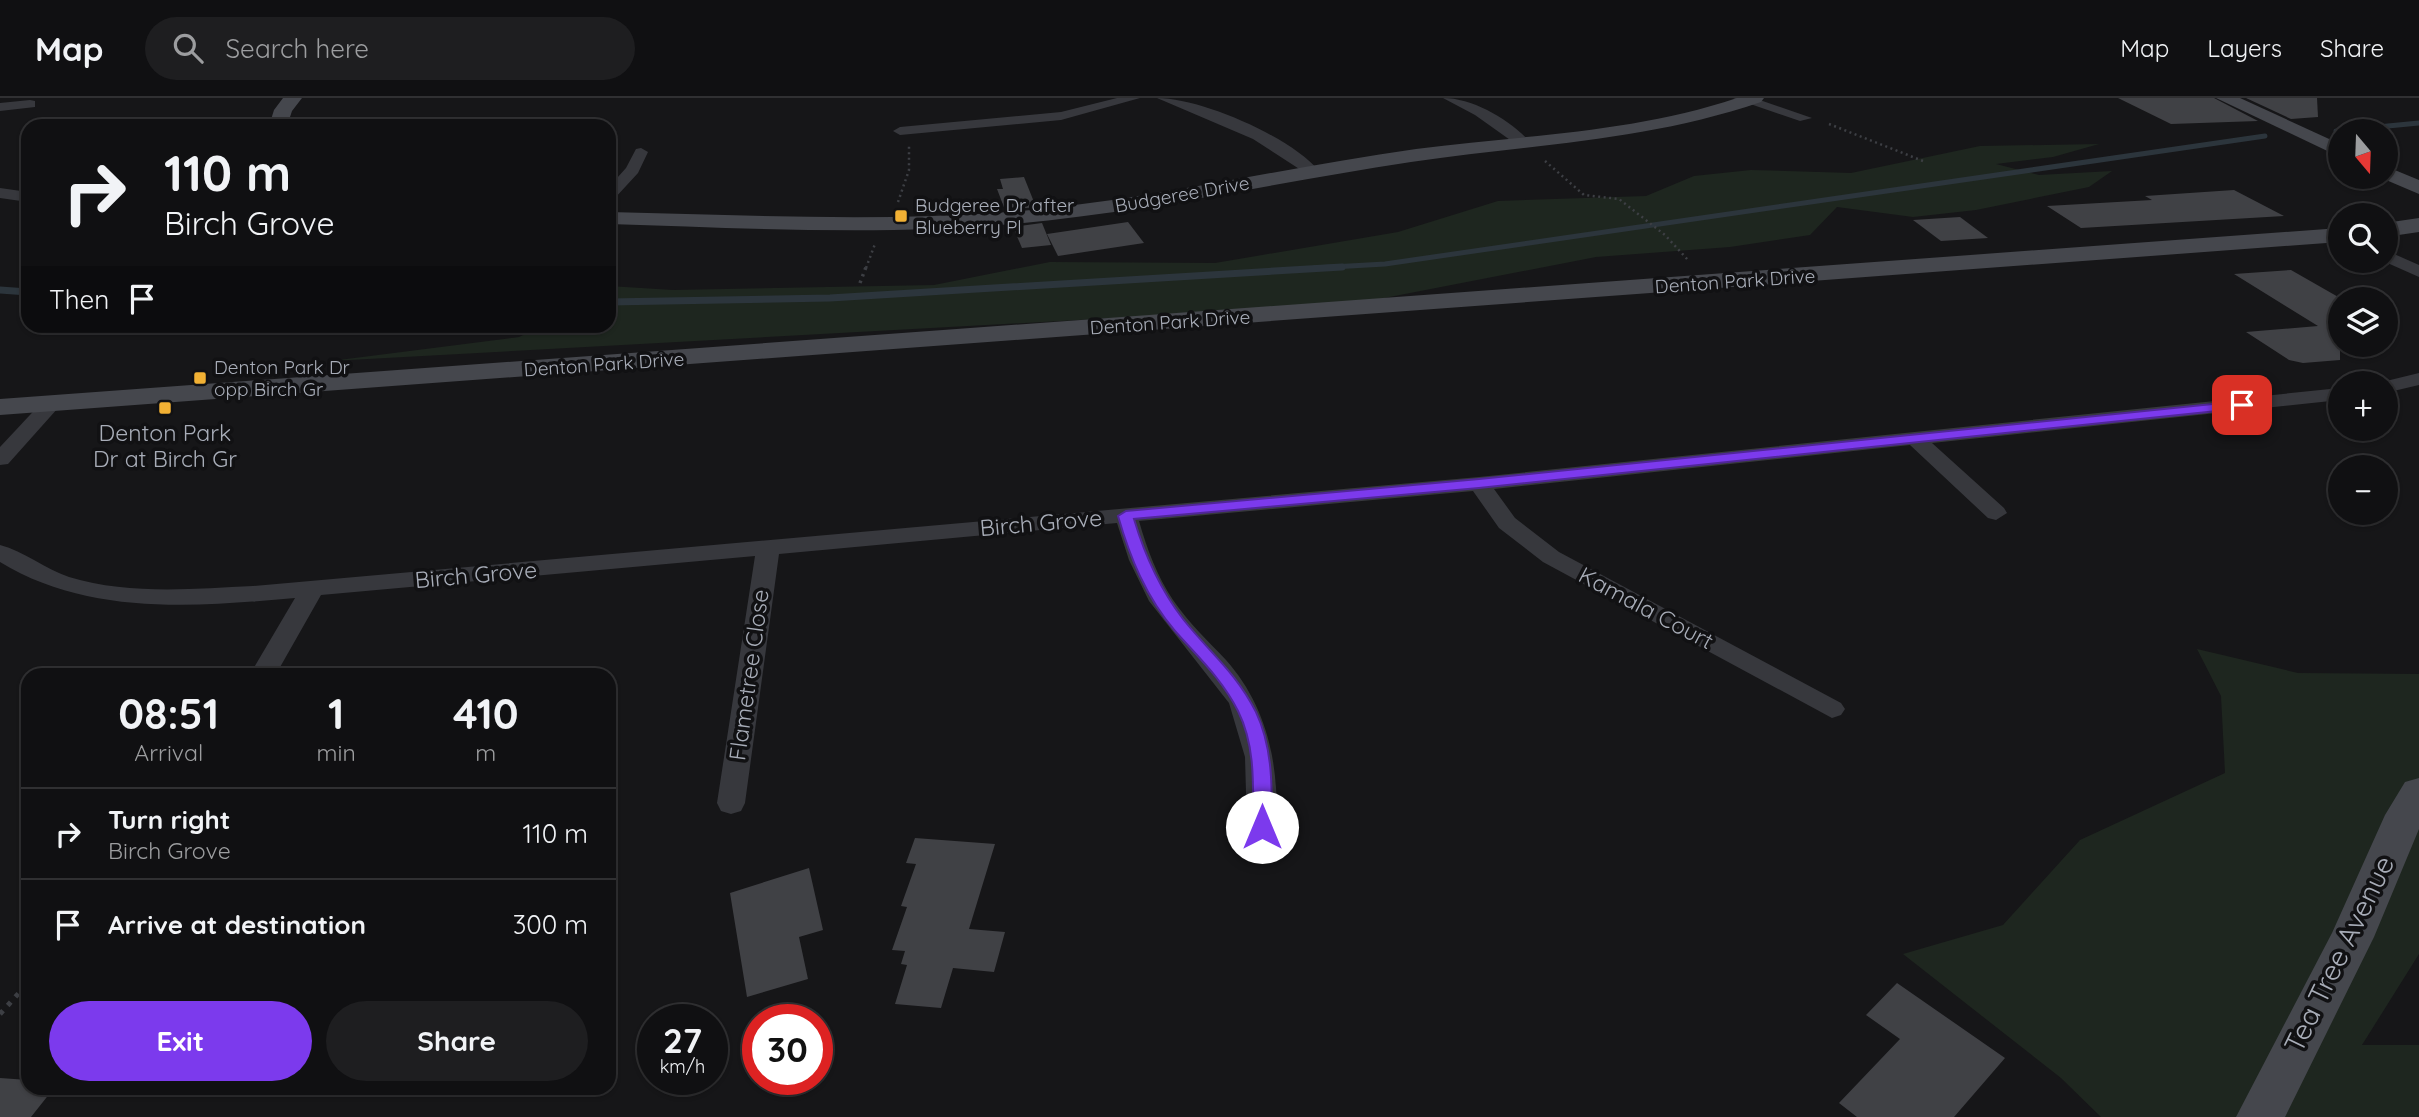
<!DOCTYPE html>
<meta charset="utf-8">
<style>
body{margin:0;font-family:Quicksand,sans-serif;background:#1e1e20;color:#f1f3f6;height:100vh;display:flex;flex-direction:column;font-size:26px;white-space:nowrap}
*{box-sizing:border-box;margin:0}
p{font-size:23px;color:#9c9d9f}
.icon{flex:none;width:38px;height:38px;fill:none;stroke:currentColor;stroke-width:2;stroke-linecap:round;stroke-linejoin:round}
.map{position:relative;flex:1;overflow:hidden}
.details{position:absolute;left:21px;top:570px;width:595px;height:427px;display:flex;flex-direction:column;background:#101012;border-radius:21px;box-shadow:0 2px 5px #0004,0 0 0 2px #303032}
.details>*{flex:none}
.hud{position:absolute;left:21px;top:21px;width:595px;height:214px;border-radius:21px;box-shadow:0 2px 5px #0004,0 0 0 2px #303032;background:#101012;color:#f1f3f6;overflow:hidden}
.needle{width:46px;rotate:161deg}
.controls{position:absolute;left:2328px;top:21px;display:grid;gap:14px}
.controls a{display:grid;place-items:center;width:70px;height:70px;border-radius:50%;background:#101012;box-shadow:0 2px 5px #0004,0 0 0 2px #303032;font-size:35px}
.speed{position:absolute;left:637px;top:906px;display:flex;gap:14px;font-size:35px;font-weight:700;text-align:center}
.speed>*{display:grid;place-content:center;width:91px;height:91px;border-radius:50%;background:#101012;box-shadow:0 2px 5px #0004,0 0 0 2px #303032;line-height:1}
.speed small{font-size:18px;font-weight:400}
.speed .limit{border:10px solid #d22;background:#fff;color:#111}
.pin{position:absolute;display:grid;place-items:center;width:60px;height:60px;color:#fff;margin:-30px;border-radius:14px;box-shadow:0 4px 10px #0006}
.me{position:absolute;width:77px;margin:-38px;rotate:0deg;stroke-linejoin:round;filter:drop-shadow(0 0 5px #0008)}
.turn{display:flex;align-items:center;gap:24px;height:147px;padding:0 28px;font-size:32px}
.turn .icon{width:91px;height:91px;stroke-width:2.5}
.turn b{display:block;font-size:49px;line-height:60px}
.then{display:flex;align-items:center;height:66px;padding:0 28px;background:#0003;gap:14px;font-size:26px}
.eta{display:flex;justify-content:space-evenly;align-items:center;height:119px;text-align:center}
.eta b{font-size:42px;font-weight:700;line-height:49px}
.primary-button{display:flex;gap:14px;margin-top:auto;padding:14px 28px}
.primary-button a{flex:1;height:80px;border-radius:42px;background:#7c3aed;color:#fff;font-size:28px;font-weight:700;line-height:80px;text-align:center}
.primary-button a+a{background:#1e1e20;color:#f1f3f6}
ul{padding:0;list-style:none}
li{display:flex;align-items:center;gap:21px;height:91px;padding:0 28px;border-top:2px solid #303032}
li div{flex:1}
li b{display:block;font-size:26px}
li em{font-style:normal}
header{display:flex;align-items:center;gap:42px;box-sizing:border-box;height:98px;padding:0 35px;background:#101012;border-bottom:2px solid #303032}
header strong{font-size:33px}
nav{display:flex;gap:38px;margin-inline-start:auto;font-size:24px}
.search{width:490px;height:63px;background:#1e1e20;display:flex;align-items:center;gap:18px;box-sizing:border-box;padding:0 24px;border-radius:38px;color:#9c9d9f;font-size:26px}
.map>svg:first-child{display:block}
.green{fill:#1e261f}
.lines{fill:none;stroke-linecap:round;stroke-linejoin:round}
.stream-far1{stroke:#2c353c;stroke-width:5}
.stream{stroke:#2c353c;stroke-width:7}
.building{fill:#404145}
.path-far2{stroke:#3d3f44;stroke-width:2.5;stroke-dasharray:2 3.5;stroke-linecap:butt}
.path-far1{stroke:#3d3f44;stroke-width:3.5;stroke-dasharray:2.5 4.5;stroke-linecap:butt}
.path{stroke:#3d3f44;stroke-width:5;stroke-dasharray:4.5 7;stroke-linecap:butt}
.street{fill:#37383d;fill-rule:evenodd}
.secondary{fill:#45474d;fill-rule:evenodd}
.route{fill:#7c3aed;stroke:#51269a;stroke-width:2}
.poi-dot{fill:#f2b134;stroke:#111113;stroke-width:2.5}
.labels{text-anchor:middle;stroke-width:7;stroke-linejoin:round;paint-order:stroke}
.far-street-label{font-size:19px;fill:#a8adb8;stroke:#111113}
.far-poi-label{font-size:19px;fill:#a8adb8;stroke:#111113;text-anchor:start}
.poi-label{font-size:23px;fill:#a8adb8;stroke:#111113}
.street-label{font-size:23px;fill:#a8adb8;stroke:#111113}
.near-street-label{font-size:28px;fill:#a8adb8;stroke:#111113}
</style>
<header>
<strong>Map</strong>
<div class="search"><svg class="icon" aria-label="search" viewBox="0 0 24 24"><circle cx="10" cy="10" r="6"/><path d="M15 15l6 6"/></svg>Search here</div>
<nav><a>Map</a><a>Layers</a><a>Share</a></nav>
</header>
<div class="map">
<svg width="2419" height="1019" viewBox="0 0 2419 1019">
<rect width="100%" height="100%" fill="#161618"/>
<!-- green -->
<g class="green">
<path d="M2099 46 2053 59 1996 66 2039 77 2112 73 2089 89 1976 112 1913 119 1837 109 1810 137 1730 149 1596 159 1374 202 1151 218 331 263 519 239 542 228H609V188L673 192 934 187 1050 164 1215 165 1398 134 1498 103 1646 98 1694 78 1751 72 1851 75 1980 48Z"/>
<path d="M2197 551 2298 575 2419 576V856L2362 947H2419V1019H2101L2061 980 1903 856 2003 827 2080 742 2225 675 2221 598Z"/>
</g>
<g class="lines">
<!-- stream-far1 -->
<g class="stream-far1">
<path d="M2336 33 2419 25"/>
<path d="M1314 170 1385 166 2265 38"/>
</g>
<!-- stream -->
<g class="stream">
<path d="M0 192 28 194"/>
<path d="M609 204 830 200 1342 169"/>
</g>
</g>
<!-- building -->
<g class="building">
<path d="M2118 0H2214L2258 23 2171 26Z"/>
<path d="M2246 0H2317L2318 19 2291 21Z"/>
<path d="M1024 79 1036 109 1005 112 997 91H1003L1000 81Z"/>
<path d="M2234 92 2284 118 2081 130 2047 108 2152 102 2145 98Z"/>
<path d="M1960 119 1988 140 1941 143 1913 122Z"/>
<path d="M1128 124 1144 145 1058 158 1047 136Z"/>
<path d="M1042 125 1051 147 1022 150 1013 129Z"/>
<path d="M2291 172 2340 200V262L2303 265 2289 262 2246 234 2318 228 2234 176Z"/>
<path d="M915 740 995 746 969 831 1005 834 994 874 953 870 941 910 895 906 907 867 901 866 905 853 892 852 907 809 901 808 916 766 906 765Z"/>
<path d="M809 770 823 832 799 839 808 881 747 899 730 795Z"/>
<path d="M1897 885 2005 960 1954 1019H1857L1839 1005 1900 941 1866 917Z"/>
<path d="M0 980 28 982V990H54L31 1019H0Z"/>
</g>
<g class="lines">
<!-- path-far2 -->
<g class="path-far2">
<path d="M1829 26 1923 63"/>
<path d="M1545 63 1584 97 1619 101 1665 137 1688 162"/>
<path d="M898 104 909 72V48"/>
<path d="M866 170 875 146"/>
</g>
<!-- path-far1 -->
<path class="path-far1" d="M860 185 866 169"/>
<!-- path -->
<path class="path" d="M0 916 28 885"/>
<!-- street -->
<g class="street">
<path d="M1117 0H1140L1061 22 900 37 893 33 900 29 1061 14Z"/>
<path d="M1157 0C1201 0 1291 39 1319 73L1317 76H1307L1253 41Z"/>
<path d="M1443 0C1474 0 1512 23 1532 46L1520 49 1475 17Z"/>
<path d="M1733 0H1754L1812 20 1800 23Z"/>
<path d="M30 2 35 3V9L0 13V5Z"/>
<path d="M641 50 648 54 638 75 614 101 609 103V89L626 70 636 51Z"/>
<path d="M0 90 28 94V104L0 100Z"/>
<path d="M2385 152 2419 167V179L2383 163Z"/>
<path d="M2419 275V287L2385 295V285H2378Z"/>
<path d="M2340 290V302L1932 345 2004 410 2007 415 1996 422 1988 420 1910 347 1494 391 1515 420 1559 454 1841 605 1845 611 1841 617 1832 620 1543 464 1499 430 1473 393 1139 423C1147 451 1157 478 1173 502 1188 524 1208 543 1226 562 1258 598 1273 642 1276 690 1277 705 1280 723 1272 737L1262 740 1252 737 1247 729 1245 659 1229 605 1149 503 1129 462 1117 425 779 456 745 705 741 713 731 716 721 713 717 705 755 458 321 497 275 578H249L295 500C196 509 88 518 0 464V447C24 453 45 471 69 479 128 497 192 491 253 488L1479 379Z"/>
<path d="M51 300 58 302 61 306 58 310 8 366 0 367V349L44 302Z"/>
</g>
<!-- secondary -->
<g class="secondary">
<path d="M283 0H302L292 13 287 28H269L274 12Z"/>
<path d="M1737 0H1764L1761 4C1643 44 1532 46 1411 64 1278 84 1146 114 1012 126 879 138 743 130 609 126V114C742 117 876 124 1009 114 1146 103 1280 70 1416 51 1524 37 1633 35 1737 0Z"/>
<path d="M2216 0H2240L2340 46V59Z"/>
<path d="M2385 68 2419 82V96L2379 79H2385Z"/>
<path d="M2419 120V134L2385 139V125Z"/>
<path d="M2340 130V144L0 317V301Z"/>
<path d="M2419 680V731L2374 839 2285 1019H2236L2332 835 2385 717 2405 684Z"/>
</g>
</g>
<!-- route -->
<path class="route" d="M2242 303 2246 304V310L1479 390 1134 421C1145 458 1160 491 1183 521 1210 555 1235 573 1256 614 1273 650 1272 690 1272 729L1262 736 1253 729C1253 690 1256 649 1238 613 1222 581 1198 559 1175 533 1146 499 1130 460 1118 418L1126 413 1479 381Z"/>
<!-- markers -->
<g class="poi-dot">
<rect x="894" y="111" width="14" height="14" rx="3.5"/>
<rect x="193" y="273" width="14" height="14" rx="3.5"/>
<rect x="158" y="303" width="14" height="14" rx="3.5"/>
</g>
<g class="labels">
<!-- far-street labels -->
<g class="far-street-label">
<text transform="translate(1182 96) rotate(-10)" y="7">Budgeree Drive</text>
<text transform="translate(1735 183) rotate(-4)" y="7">Denton Park Drive</text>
<text transform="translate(1170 224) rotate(-4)" y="7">Denton Park Drive</text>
<text transform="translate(604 266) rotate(-4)" y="7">Denton Park Drive</text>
</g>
<!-- far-poi labels -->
<g class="far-poi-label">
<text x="915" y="114">Budgeree Dr after<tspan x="915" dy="22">Blueberry Pl</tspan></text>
<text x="214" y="276">Denton Park Dr<tspan x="214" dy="22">opp Birch Gr</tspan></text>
</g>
<!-- poi labels -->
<g class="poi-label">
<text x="165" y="343">Denton Park<tspan x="165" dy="26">Dr at Birch Gr</tspan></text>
</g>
<!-- street labels -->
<g class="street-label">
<text transform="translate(1041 425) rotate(-5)" y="8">Birch Grove</text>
<text transform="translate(476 477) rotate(-5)" y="8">Birch Grove</text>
<text transform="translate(1646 510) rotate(28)" y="8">Kamala Court</text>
<text transform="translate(749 577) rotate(-82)" y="8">Flametree Close</text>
</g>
<!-- near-street labels -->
<g class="near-street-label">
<text transform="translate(2339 856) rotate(-64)" y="10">Tea Tree Avenue</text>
</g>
</g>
</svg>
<div class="controls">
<a><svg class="needle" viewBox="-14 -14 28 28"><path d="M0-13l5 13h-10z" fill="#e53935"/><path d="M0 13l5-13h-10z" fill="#9c9d9f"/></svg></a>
<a><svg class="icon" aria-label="search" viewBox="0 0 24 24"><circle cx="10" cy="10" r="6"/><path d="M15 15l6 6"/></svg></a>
<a><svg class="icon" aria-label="layers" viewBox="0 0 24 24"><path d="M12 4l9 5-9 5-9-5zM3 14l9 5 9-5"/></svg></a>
<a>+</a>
<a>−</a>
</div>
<div class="speed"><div>27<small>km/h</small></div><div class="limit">30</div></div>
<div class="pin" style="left:2242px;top:307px;background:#d93025"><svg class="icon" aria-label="arrive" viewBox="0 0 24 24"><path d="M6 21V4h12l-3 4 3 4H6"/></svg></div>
<svg class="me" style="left:1262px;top:729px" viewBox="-20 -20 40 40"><circle r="19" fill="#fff"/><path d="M0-13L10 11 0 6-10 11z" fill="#7c3aed"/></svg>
<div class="hud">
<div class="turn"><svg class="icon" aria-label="right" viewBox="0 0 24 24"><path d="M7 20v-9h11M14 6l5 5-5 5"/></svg><div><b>110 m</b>Birch Grove</div></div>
<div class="then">Then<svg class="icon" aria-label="arrive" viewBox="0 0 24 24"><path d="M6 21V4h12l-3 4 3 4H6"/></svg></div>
</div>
<section class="details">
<div class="eta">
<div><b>08:51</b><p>Arrival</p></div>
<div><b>1</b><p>min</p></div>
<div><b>410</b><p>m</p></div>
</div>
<ul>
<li><svg class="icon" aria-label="right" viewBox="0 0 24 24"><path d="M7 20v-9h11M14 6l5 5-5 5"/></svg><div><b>Turn right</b><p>Birch Grove</p></div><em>110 m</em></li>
<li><svg class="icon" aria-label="arrive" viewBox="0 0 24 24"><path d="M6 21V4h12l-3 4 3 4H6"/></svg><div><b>Arrive at destination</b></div><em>300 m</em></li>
</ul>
<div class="primary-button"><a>Exit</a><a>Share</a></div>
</section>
</div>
